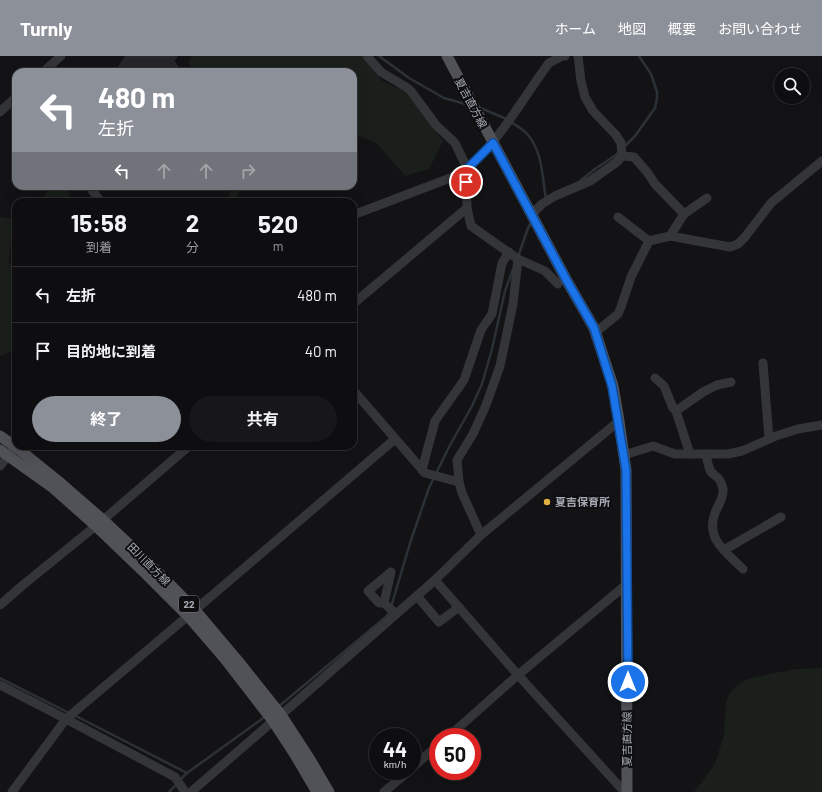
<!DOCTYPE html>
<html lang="ja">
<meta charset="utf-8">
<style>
body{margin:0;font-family:Barlow,"Noto Sans JP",sans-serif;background:#171719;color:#f1f3f6;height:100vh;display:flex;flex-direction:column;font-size:15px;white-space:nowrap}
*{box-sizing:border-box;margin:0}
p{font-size:13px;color:#9b9c9f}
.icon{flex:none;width:22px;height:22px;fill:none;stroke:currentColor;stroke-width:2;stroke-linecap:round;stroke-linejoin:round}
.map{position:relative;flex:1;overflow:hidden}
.drawer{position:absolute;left:12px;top:142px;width:345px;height:252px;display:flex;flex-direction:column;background:#0e0e10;border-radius:12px;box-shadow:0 4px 16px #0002,0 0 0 1px #2e2e30}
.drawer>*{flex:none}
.top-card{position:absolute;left:12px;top:12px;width:345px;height:122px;border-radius:12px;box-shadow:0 4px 16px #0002,0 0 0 1px #2e2e30;background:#8c9099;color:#fff;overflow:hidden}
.tools{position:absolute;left:774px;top:12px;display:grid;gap:8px}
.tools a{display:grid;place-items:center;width:36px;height:36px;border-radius:50%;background:#0e0e10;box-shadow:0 4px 16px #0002,0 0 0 1px #2e2e30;font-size:20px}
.speed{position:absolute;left:369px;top:672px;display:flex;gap:8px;font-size:20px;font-weight:700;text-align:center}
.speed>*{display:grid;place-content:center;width:52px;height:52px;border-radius:50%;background:#0e0e10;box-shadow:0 4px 16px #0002,0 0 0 1px #2e2e30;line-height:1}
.speed small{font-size:10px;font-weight:400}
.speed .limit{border:6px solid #d22;background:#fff;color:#111}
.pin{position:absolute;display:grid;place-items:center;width:34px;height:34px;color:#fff;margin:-17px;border:2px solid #fff;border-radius:50%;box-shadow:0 1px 4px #0007}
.me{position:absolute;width:44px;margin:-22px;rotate:0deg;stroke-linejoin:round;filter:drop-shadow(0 0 3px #0008)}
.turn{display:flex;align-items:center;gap:14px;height:84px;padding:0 20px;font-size:18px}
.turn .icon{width:52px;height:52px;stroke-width:2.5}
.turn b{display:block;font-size:28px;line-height:34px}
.lanes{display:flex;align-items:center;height:38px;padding:0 20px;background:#0003;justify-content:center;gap:20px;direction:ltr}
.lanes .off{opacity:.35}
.eta{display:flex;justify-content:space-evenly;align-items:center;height:68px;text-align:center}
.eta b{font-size:24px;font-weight:700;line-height:28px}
.button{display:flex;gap:8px;margin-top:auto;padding:8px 20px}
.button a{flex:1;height:46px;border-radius:24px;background:#8c9099;color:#fff;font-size:16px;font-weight:700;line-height:46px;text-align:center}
.button a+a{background:#171719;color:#f1f3f6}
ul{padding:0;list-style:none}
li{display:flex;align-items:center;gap:12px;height:56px;padding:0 20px;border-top:1px solid #2e2e30}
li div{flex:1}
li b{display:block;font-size:15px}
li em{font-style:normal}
header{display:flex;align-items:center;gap:24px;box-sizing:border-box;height:56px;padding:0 20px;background:#8c9099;color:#fff}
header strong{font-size:19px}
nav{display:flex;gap:22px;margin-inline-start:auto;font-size:14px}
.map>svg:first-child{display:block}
.green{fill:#1a1f1b}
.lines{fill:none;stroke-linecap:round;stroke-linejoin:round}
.stream{stroke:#2b3137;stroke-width:2.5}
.building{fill:#262629;stroke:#2d2d30}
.minor{stroke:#343539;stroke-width:9}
.major{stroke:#515258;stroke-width:11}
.route-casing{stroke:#114b97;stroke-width:10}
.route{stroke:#1a73e8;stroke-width:7}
.poi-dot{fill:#e1b03e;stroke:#0e0e10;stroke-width:1.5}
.labels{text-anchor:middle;stroke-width:4;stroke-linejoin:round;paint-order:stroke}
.shield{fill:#0e0e10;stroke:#787b83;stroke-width:1}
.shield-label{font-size:10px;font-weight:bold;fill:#a6aab4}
.street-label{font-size:11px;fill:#a6aab4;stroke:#0e0e10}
.poi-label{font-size:11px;font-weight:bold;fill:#a6aab4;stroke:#0e0e10;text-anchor:start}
</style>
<header>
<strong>Turnly</strong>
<nav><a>ホーム</a><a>地図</a><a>概要</a><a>お問い合わせ</a></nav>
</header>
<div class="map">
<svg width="822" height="736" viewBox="0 0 822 736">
<rect width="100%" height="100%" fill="#131315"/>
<!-- green -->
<g class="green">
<path d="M192 0H362L382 25 409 37 443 85 429 113 405 120 377 87 353 78V16H194L188 6Z"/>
<path d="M50 130H65L69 137V146H36L47 137Z"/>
<path d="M230 130H242L234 146H230L229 144Z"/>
<path d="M0 161 12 163 9 208 14 211 16 210V293L11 296 0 300Z"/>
<path d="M822 612V736H694L715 708 724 679 726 646 730 637 737 629 750 622 770 618 797 613Z"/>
</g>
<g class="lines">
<!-- stream -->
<g class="stream">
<path d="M379 0 409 22 444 42 469 49"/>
<path d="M478 51 502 61 506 63"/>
<path d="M511 66C517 70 524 74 528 79 543 97 542 121 546 143"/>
<path d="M624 91 635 80 655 52 657 42V36L651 18 639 0"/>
<path d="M580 125 595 113 616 99 619 96"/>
<path d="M518 201 528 172 531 167"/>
<path d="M391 551 411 484 429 432 449 391 472 350 482 328 492 293 505 235 513 213"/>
<path d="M0 622 69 657"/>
<path d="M278 651 387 560 389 556"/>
<path d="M74 659 187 717"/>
<path d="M180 724 187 717 266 660"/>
<path d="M169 736 177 728"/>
</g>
</g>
<!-- building -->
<path class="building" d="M126 0H177L174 5 181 16H115Z"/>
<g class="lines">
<!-- minor -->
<g class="minor">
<path d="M367 0 381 16 406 31 410 34 436 69 455 87 467 112"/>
<path d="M43 16 61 0"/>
<path d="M0 56 16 41"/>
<path d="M622 100 634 101 647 116 655 128 684 158"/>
<path d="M466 114 467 152 471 170 518 203 545 215 558 228"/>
<path d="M89 130 101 146"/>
<path d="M532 158 542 148 555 140 590 125 617 106 622 100 621 87 616 79 593 55 585 41 581 25 578 0"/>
<path d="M353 159 458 119C496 93 521 44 549 7L562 0H565"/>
<path d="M618 161 649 185"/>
<path d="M670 180 684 158 707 142"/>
<path d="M353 248 467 152"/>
<path d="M596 276 618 258 621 251 631 221 649 185 670 180 730 191 738 188 745 181 771 147 822 105"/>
<path d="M763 307 769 383"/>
<path d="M655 322 664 330 673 352 676 355"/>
<path d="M353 334 425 417 459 426"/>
<path d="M690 398 676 355 703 336 717 329 731 326"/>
<path d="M706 398C707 403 708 411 711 416 713 418 716 420 718 422 721 424 722 430 723 433 724 442 718 449 715 457 705 483 727 497 743 513"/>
<path d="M624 399 653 390 675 398H728L742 395 776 380 798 373 822 369"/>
<path d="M0 410 12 395"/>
<path d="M422 414 435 365 464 324 481 274 492 258 502 207 509 196"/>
<path d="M481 479 462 437 459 426 457 404 473 378 486 349 500 310 513 248 518 203"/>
<path d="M724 494 781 461"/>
<path d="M435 524 518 619 620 731 626 736"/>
<path d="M417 540 439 566 459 551"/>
<path d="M384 547 391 516 368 535 379 547H384L396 558"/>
<path d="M0 549 23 529 103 464 189 390"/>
<path d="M0 629 66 663 175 721 185 736"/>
<path d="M448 681 518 619 627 528"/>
<path d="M412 712 438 689"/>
<path d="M12 736 66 663 195 554 395 383"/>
<path d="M191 736 273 665 281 659 435 524 481 479 619 365"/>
<path d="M384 736 409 715"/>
</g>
<!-- major -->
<g class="major">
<path d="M447 0 567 225 594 272 613 330 619 365 626 414 627 736"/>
<path d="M0 380 16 391 58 425 103 464 149 507 195 554 238 605 281 659 309 702 329 736"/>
<path d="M0 394 52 431 96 470 144 516 188 560 225 603 273 665 294 697 317 736"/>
</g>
</g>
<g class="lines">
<!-- route casing -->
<g class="route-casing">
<path id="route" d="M466 126V114L493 87 567 225 594 272 612 330 626 414 628 626"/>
</g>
<!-- route -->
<use href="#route" class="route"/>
</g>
<!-- markers -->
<circle class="poi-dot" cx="547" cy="446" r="4"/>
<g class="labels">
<!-- shield labels -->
<rect class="shield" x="179" y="540" width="20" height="16" rx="3"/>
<g class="shield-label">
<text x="189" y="552">22</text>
</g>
<!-- street labels -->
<g class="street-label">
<text transform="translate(471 47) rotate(62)" y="4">夏吉直方線</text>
<text transform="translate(149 508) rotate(45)" y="4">田川直方線</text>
<text transform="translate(627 683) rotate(-90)" y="4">夏吉直方線</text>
</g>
<!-- poi labels -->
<g class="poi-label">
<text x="555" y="450">夏吉保育所</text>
</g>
</g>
</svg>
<div class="tools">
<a><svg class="icon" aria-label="search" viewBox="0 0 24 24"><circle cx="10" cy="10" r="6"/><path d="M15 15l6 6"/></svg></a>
</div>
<div class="speed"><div>44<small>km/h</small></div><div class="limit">50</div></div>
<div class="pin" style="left:466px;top:126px;background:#d93025"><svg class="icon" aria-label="arrive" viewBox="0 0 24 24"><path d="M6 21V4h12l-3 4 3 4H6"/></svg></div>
<svg class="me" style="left:628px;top:626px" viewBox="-20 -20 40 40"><circle r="17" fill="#1a73e8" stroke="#fff" stroke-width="3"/><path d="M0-11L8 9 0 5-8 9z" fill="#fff"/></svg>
<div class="top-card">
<div class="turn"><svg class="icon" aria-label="left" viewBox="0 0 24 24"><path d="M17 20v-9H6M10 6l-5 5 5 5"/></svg><div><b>480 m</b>左折</div></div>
<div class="lanes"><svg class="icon" aria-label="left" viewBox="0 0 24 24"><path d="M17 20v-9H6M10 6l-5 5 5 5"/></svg><svg class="icon off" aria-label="ahead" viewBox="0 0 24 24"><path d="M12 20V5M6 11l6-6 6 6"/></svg><svg class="icon off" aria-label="ahead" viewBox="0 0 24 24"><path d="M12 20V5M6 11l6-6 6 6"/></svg><svg class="icon off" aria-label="right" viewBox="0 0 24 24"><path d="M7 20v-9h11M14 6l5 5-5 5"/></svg></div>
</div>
<section class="drawer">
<div class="eta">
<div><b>15:58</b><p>到着</p></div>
<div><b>2</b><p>分</p></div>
<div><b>520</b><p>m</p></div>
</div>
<ul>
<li><svg class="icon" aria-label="left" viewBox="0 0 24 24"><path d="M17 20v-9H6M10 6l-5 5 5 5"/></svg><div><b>左折</b></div><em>480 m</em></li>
<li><svg class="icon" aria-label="arrive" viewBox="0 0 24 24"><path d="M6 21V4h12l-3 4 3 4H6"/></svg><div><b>目的地に到着</b></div><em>40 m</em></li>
</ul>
<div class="button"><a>終了</a><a>共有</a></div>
</section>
</div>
